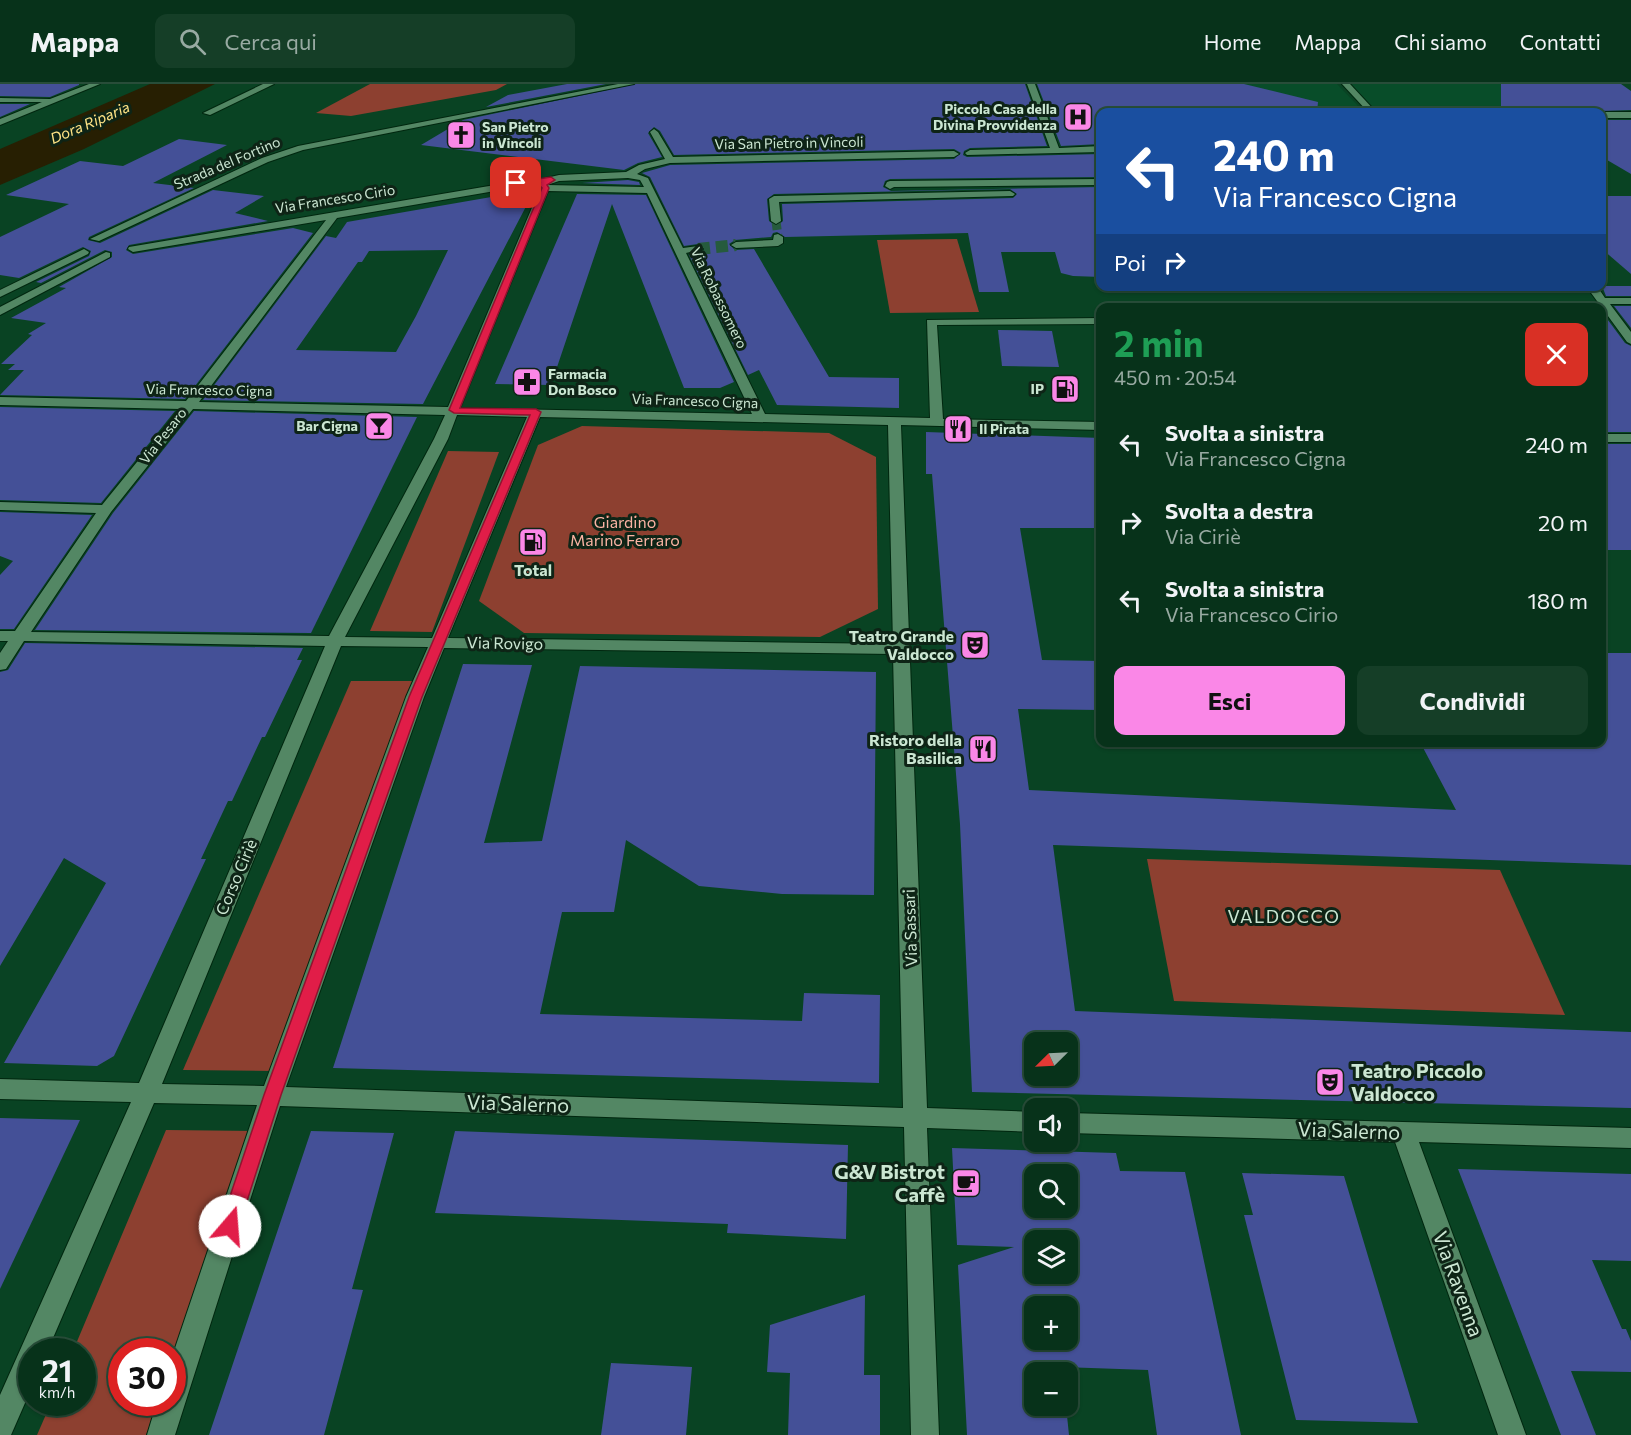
<!DOCTYPE html>
<html lang="it">
<meta charset="utf-8">
<style>
body{margin:0;font-family:Commissioner,sans-serif;background:#153e27;color:#f1f3f6;height:100vh;display:flex;flex-direction:column;font-size:22px;white-space:nowrap}
*{box-sizing:border-box;margin:0}
p{font-size:20px;color:#98aaa2}
.icon{flex:none;width:33px;height:33px;fill:none;stroke:currentColor;stroke-width:2;stroke-linecap:round;stroke-linejoin:round}
.map{position:relative;flex:1;overflow:hidden}
.details{position:absolute;left:1096px;top:219px;width:510px;height:444px;display:flex;flex-direction:column;background:#07321a;border-radius:12px;box-shadow:0 2px 4px #0004,0 0 0 2px #284d39}
.details>*{flex:none}
.top-card{position:absolute;left:1096px;top:24px;width:510px;height:183px;border-radius:12px;box-shadow:0 2px 4px #0004,0 0 0 2px #284d39;background:#1a4fa0;color:#fff;overflow:hidden}
.needle{width:39px;rotate:246deg}
.tools{position:absolute;left:1024px;top:948px;display:grid;gap:12px}
.tools a{display:grid;place-items:center;width:54px;height:54px;border-radius:12px;background:#07321a;box-shadow:0 2px 4px #0004,0 0 0 2px #284d39;font-size:30px}
.speed{position:absolute;left:18px;top:1254px;display:flex;gap:12px;font-size:30px;font-weight:700;text-align:center}
.speed>*{display:grid;place-content:center;width:78px;height:78px;border-radius:50%;background:#07321a;box-shadow:0 2px 4px #0004,0 0 0 2px #284d39;line-height:1}
.speed small{font-size:15px;font-weight:400}
.speed .limit{border:9px solid #d22;background:#fff;color:#111}
.pin{position:absolute;display:grid;place-items:center;width:51px;height:51px;color:#fff;margin:-26px;border-radius:12px;box-shadow:0 3px 9px #0006}
.me{position:absolute;width:66px;margin:-33px;rotate:18deg;stroke-linejoin:round;filter:drop-shadow(0 0 4px #0008)}
.turn{display:flex;align-items:center;gap:21px;height:126px;padding:0 18px;font-size:27px}
.turn .icon{width:78px;height:78px;stroke-width:2.5}
.turn b{display:block;font-size:42px;line-height:51px}
.then{display:flex;align-items:center;height:57px;padding:0 18px;background:#0003;gap:12px;font-size:22px}
.round{display:grid;place-items:center;flex:none;width:63px;height:63px;border-radius:12px;background:#153e27}
.headline{display:flex;align-items:center;justify-content:space-between;height:102px;padding:0 18px}
h1{font-size:36px;font-weight:700;line-height:45px;color:#1e9e55}
.cta{display:flex;gap:12px;margin-top:auto;padding:12px 18px}
.cta a{flex:1;height:69px;border-radius:12px;background:#fa87e7;color:#111;font-size:24px;font-weight:700;line-height:69px;text-align:center}
.cta a+a{background:#153e27;color:#f1f3f6}
ul{padding:0;list-style:none}
li{display:flex;align-items:center;gap:18px;height:78px;padding:0 18px}
li div{flex:1}
li b{display:block;font-size:22px}
li em{font-style:normal}
header{display:flex;align-items:center;gap:36px;box-sizing:border-box;height:84px;padding:0 30px;background:#07321a;border-bottom:2px solid #284d39}
header strong{font-size:28px}
nav{display:flex;gap:33px;margin-inline-start:auto;font-size:21px}
.search{width:420px;height:54px;background:#153e27;display:flex;align-items:center;gap:15px;box-sizing:border-box;padding:0 21px;border-radius:12px;color:#98aaa2;font-size:22px}
.map>svg:first-child{display:block}
.built{fill:#084d29}
.green{fill:#8d4030}
.water{fill:#271f02}
.building{fill:#445097;fill-rule:evenodd}
.lines{fill:none;stroke-linecap:round;stroke-linejoin:round}
.minor-tunnel-far1{stroke:#265b3d;stroke-width:9;stroke-dasharray:9 4.5;stroke-linecap:butt}
.minor-tunnel{stroke:#265b3d;stroke-width:12;stroke-dasharray:12 6;stroke-linecap:butt}
.minor-casing{stroke:#00270f;stroke-width:2}
.minor{fill:#538764;fill-rule:evenodd}
.route{fill:#e11d48;stroke:#92132f;stroke-width:1.5}
.labels{text-anchor:middle;stroke-width:6;stroke-linejoin:round;paint-order:stroke}
.far-poi-label{font-size:14px;font-weight:bold;fill:#cbe6d2;stroke:#0e2416;text-anchor:end}
.far-street-label{font-size:14px;fill:#cbe6d2;stroke:#0e2416}
.far-water-label{font-size:15px;font-style:italic;fill:#fde285;stroke:#0e2416}
.park-label{font-size:16px;fill:#fbb3a3;stroke:#0e2416}
.poi-label{font-size:16px;font-weight:bold;fill:#cbe6d2;stroke:#0e2416;text-anchor:end}
.street-label{font-size:16px;fill:#cbe6d2;stroke:#0e2416}
.neighbourhood-label{font-size:18px;letter-spacing:1.5px;fill:#cbe6d2;stroke:#0e2416}
.near-poi-label{font-size:20px;font-weight:bold;fill:#cbe6d2;stroke:#0e2416;text-anchor:start}
.near-street-label{font-size:20px;fill:#cbe6d2;stroke:#0e2416}
</style>
<header>
<strong>Mappa</strong>
<div class="search"><svg class="icon" aria-label="search" viewBox="0 0 24 24"><circle cx="10" cy="10" r="6"/><path d="M15 15l6 6"/></svg>Cerca qui</div>
<nav><a>Home</a><a>Mappa</a><a>Chi siamo</a><a>Contatti</a></nav>
</header>
<div class="map">
<svg width="1631" height="1351" viewBox="0 0 1631 1351">
<rect width="100%" height="100%" fill="#094323"/>
<!-- built -->
<g class="built">
<path d="M1045 0H1337L1359 23H1325L1312 28H1101Z"/>
<path d="M1347 0H1532L1569 28H1372Z"/>
</g>
<!-- green -->
<g class="green">
<path d="M370 0H507L496 6 351 32 316 29Z"/>
<path d="M957 155 979 228 890 229 877 156Z"/>
<path d="M582 342 829 349 876 373 878 525 820 553 524 549 479 517 538 361Z"/>
<path d="M448 367 499 368 432 548 370 547Z"/>
<path d="M351 597H417L271 987 183 986Z"/>
<path d="M1147 775 1500 786 1565 931 1174 917Z"/>
<path d="M166 1046 257 1047 173 1278 172 1268H122V1318L158 1319 146 1351H37L51 1319 82 1318V1268L73 1267Z"/>
</g>
<!-- water -->
<path class="water" d="M150 0H215L84 65 0 101V65Z"/>
<!-- building -->
<g class="building">
<path d="M0 0H79V1L50 13 0 12Z"/>
<path d="M567 0H606L486 23 508 11Z"/>
<path d="M636 0H1025L1047 62 970 64 964 67 963 71 967 73 1101 70V93L890 95 885 97 883 103 891 107 1101 103V193L1073 192 1061 189 1055 168H1001L1009 208H979L968 149 785 153 777 148 773 149 771 153 735 156 729 160 735 166 754 165 829 293 899 294V324L777 321 759 286 748 291 689 171 704 167 705 164 698 160 684 162 650 93 642 89 670 81 954 75 961 69 954 65 674 71 660 47 654 43 648 49 662 73 638 79 624 86 421 61 463 36ZM1010 105 1017 110 1013 114 782 120 783 137 777 142 769 137 767 115 774 110Z"/>
<path d="M1037 0H1244L1318 18 1317 28H1101V60L1061 62Z"/>
<path d="M1501 0H1621L1631 7V26L1600 27 1501 24Z"/>
<path d="M0 20H30L0 33Z"/>
<path d="M1602 36H1631V90L1602 73Z"/>
<path d="M179 55 227 61 153 99 194 104 89 153 88 156 100 159 213 106 264 112 235 129 268 137 129 161 126 166 133 170 293 144 313 149 185 315 0 311 24 286H8L15 280H1L32 251 28 250 46 239 11 234 66 204 59 203 112 173V168L105 166 41 199 36 198 89 172 91 167 83 163 19 194 0 191V153L69 120 6 111 80 77 123 82Z"/>
<path d="M628 96 639 98 640 101 582 99Z"/>
<path d="M515 109H533L423 320 203 316 326 152 336 154 347 138ZM448 166 416 232 396 268 296 266 358 178H362L369 167Z"/>
<path d="M577 110 646 111 734 298 720 304H684L612 120 551 301 495 300Z"/>
<path d="M1602 112H1631V190L1602 165Z"/>
<path d="M1602 202H1631V212H1606Z"/>
<path d="M1614 222H1631V244Z"/>
<path d="M1602 228 1625 259 1631 262V348H1602Z"/>
<path d="M998 246 1052 247 1059 283 1002 282Z"/>
<path d="M0 323 175 327 101 419 0 416Z"/>
<path d="M194 327 417 333 311 549 35 546 113 429Z"/>
<path d="M926 348 1101 354V444H1020L1042 576 1101 577V626L1018 625 1029 706 1456 726 1420 658H1602V569H1631V781L1053 761 1075 927 1631 948V1024L972 1008 960 740 932 390H926ZM1035 958H1068V992H1035Z"/>
<rect x="1602" y="360" width="29" height="106"/>
<path d="M0 428 92 431 14 545H0V491L13 477 0 472Z"/>
<path d="M25 559 303 564 297 576H302L265 653H262L232 717H228L201 775H206L114 972 97 982 4 979 106 799 64 774 0 882V588L8 586Z"/>
<path d="M463 580 532 581 484 759 542 757 580 582 876 588 874 811 782 810 699 802 626 756 614 828H562L540 930 802 937 804 909 880 911 879 999 333 984Z"/>
<path d="M0 1034 80 1036 0 1205Z"/>
<path d="M311 1047 394 1049 352 1205 363 1206 324 1351H209Z"/>
<path d="M455 1047 848 1061 846 1155 727 1149 728 1140 435 1129Z"/>
<path d="M952 1064 1116 1069 1120 1087 1185 1088 1241 1351H1157L1148 1286 1062 1283V1288H1035V1322H1066L1069 1351H967L958 1181 1014 1163 957 1161ZM1035 1090H1068V1124H1035ZM1035 1156H1068V1190H1035ZM1035 1222H1068V1256H1035Z"/>
<path d="M1458 1085 1631 1090V1177L1592 1176 1622 1245H1626L1631 1257V1288L1571 1287 1596 1351H1561Z"/>
<path d="M1242 1089 1344 1092 1418 1339 1296 1336 1244 1131H1253Z"/>
<path d="M865 1211 864 1291H880V1351H788L790 1289 767 1288 770 1241Z"/>
<path d="M611 1279 692 1283 686 1351H601Z"/>
</g>
<g class="lines">
<!-- minor-tunnel-far1 -->
<g class="minor-tunnel-far1">
<path d="M1345 28H1361"/>
<path d="M776 137 778 153"/>
</g>
<!-- minor-tunnel -->
<path class="minor-tunnel" d="M698 165 736 161"/>
<!-- minor casing -->
<g class="minor-casing">
<g id="minor">
<path d="M89 0H100L0 41V35L42 18H0V14L50 15Z"/>
<path d="M263 0H274L210 31 203 29Z"/>
<path d="M618 0H634L303 66 268 78 99 157 90 155 262 74 298 62Z"/>
<path d="M1027 0H1035L1059 64 1101 62V68L967 71 965 69 970 66 1050 64Z"/>
<path d="M1342 0H1350L1376 28H1368Z"/>
<path d="M1338 25 1349 28H1334Z"/>
<rect x="1602" y="28" width="29" height="6"/>
<path d="M654 45 658 48 673 73 954 67 959 70 954 73 670 79 645 85 637 90 648 94 683 164 698 162 703 165 686 169 765 330 930 334 927 236 1101 234V240L937 241 943 335 1101 338V346L901 341 927 1024 1035 1028V1048L927 1044 939 1351H911L904 1043 280 1022 175 1351H147L157 1318H172V1273L257 1021 154 1019 47 1268H32V1303L11 1351H0V1311L131 1018 0 1015V995L139 999 325 562 24 557 6 585 0 586V569L8 557H0V547H15L96 429 0 426V418L102 421 180 325 0 321V313L186 317 326 136 133 168 128 165 129 163 495 101H537L542 95 559 91 626 88 639 81 665 75 650 48ZM628 94 640 96 644 103 547 101 559 97ZM495 107H539L448 323 199 318 337 134ZM548 107 647 109 752 330 460 324ZM193 325 445 331 434 355 329 552 31 548 111 428ZM457 331 527 333 432 554 345 553 448 355ZM540 333 888 341 893 560 448 554ZM341 562 428 563 406 613 264 1002 162 1000ZM444 564 893 570 903 1024 286 1003 424 613Z"/>
<path d="M1101 95V101L894 103 890 105 885 102 887 98 890 97Z"/>
<path d="M1010 107 1015 110 1013 112 779 118 781 137 776 140 771 137 769 115 774 112Z"/>
<path d="M778 150 783 153V159L778 162 736 164 731 161 736 158 773 156 774 151Z"/>
<path d="M84 165 89 168 88 170 0 213V206Z"/>
<path d="M106 168 110 169V173L0 231V223Z"/>
<path d="M1586 202H1597L1605 214H1631V220H1610L1631 248V260L1627 258Z"/>
<rect x="1602" y="350" width="29" height="8"/>
<path d="M1068 1029 1631 1044V1064L1419 1058 1526 1351H1498L1395 1058 1068 1049Z"/>
</g>
</g>
<!-- minor -->
<use href="#minor" class="minor"/>
</g>
<!-- route -->
<path class="route" d="M551 93 555 96 547 101 549 104 460 324 536 325 541 328 422 613 281 1011 239 1142 236 1148 230 1150 223 1148 220 1142 264 1011 409 613 530 331 454 329 449 326 542 104 539 101 540 99 516 101 512 99Z"/>
<!-- icons -->
<defs>
<g id="hospital-square" transform="scale(1.5)"><rect x="-9" y="-9" width="18" height="18" rx="4" fill="#fa87e7" stroke="#0e2416"/><path d="M-5-5h3v3.5h4V-5h3V5h-3V1.5h-4V5h-3Z" fill="#111"/></g>
<g id="church-square" transform="scale(1.5)"><rect x="-9" y="-9" width="18" height="18" rx="4" fill="#fa87e7" stroke="#0e2416"/><path d="M-1.2-6h2.4v3.5h3.3v2.4h-3.3V6h-2.4V-.1h-3.3v-2.4h3.3Z" fill="#111"/></g>
<g id="pharmacy-square" transform="scale(1.5)"><rect x="-9" y="-9" width="18" height="18" rx="4" fill="#fa87e7" stroke="#0e2416"/><path d="M-2-6h4v4h4v4h-4v4h-4v-4h-4v-4h4Z" fill="#111"/></g>
<g id="fuel-square" transform="scale(1.5)"><rect x="-9" y="-9" width="18" height="18" rx="4" fill="#fa87e7" stroke="#0e2416"/><path d="M-5.5-6h7V0h2V4h1.3V-2.5L3-4.5l.8-.8L6-3V5H2.5V1h-1V6h-7ZM-4.2-4.7v3.2H.2V-4.7Z" fill="#111"/></g>
<g id="bar-square" transform="scale(1.5)"><rect x="-9" y="-9" width="18" height="18" rx="4" fill="#fa87e7" stroke="#0e2416"/><path d="M-6-5H6L.8 .8V4.5H3.5V6h-7V4.5H-.8V.8Z" fill="#111"/></g>
<g id="restaurant-square" transform="scale(1.5)"><rect x="-9" y="-9" width="18" height="18" rx="4" fill="#fa87e7" stroke="#0e2416"/><path d="M-5-6h1v4h1v-4h1v4h1v-4h1v5L-1.5 .5V6h-2V.5L-5-1ZM5-6V6H3V1.5H1.5Q1.5-4 5-6Z" fill="#111"/></g>
<g id="theatre-square" transform="scale(1.5)"><rect x="-9" y="-9" width="18" height="18" rx="4" fill="#fa87e7" stroke="#0e2416"/><path d="M-5-5.5Q0-4 5-5.5V0Q5 5 0 6Q-5 5-5 0ZM-3.3-2.5H-1v1.5H-3.3ZM1-2.5H3.3v1.5H1ZM-2.8 1Q0 5.5 2.8 1Z" fill="#111"/></g>
<g id="cafe-square" transform="scale(1.5)"><rect x="-9" y="-9" width="18" height="18" rx="4" fill="#fa87e7" stroke="#0e2416"/><path d="M-5.5-4.5H6V0H3Q3 3.5 0 3.5H-2.5Q-5.5 3.5-5.5 0ZM3-3.2v2h1.7v-2ZM-6 4.5H4V6H-6Z" fill="#111"/></g>
</defs>
<g fill-rule="evenodd">
<use href="#hospital-square" x="1078" y="33"/>
<use href="#church-square" x="461" y="51"/>
<use href="#pharmacy-square" x="527" y="298"/>
<use href="#fuel-square" x="1065" y="305"/>
<use href="#bar-square" x="379" y="342"/>
<use href="#restaurant-square" x="958" y="345"/>
<use href="#fuel-square" x="533" y="458"/>
<use href="#theatre-square" x="975" y="561"/>
<use href="#restaurant-square" x="983" y="665"/>
<use href="#theatre-square" x="1330" y="998"/>
<use href="#cafe-square" x="966" y="1099"/>
</g>
<g class="labels">
<!-- far-poi labels -->
<g class="far-poi-label">
<text x="1057" y="30">Piccola Casa della<tspan x="1057" dy="16">Divina Provvidenza</tspan></text>
<text x="482" y="48" text-anchor="start">San Pietro<tspan x="482" dy="16">in Vincoli</tspan></text>
<text x="548" y="295" text-anchor="start">Farmacia<tspan x="548" dy="16">Don Bosco</tspan></text>
<text x="1044" y="310">IP</text>
<text x="358" y="347">Bar Cigna</text>
<text x="979" y="350" text-anchor="start">Il Pirata</text>
</g>
<!-- far-street labels -->
<g class="far-street-label">
<text transform="translate(789 59) rotate(-1)" y="5">Via San Pietro in Vincoli</text>
<text transform="translate(227 79) rotate(-23)" y="5">Strada del Fortino</text>
<text transform="translate(335 115) rotate(-9)" y="5">Via Francesco Cirio</text>
<text transform="translate(719 214) rotate(64)" y="5">Via Robassomero</text>
<text transform="translate(209 306) rotate(1)" y="5">Via Francesco Cigna</text>
<text transform="translate(695 317) rotate(2)" y="5">Via Francesco Cigna</text>
<text transform="translate(163 352) rotate(-52)" y="5">Via Pesaro</text>
</g>
<!-- far-water labels -->
<g class="far-water-label">
<text transform="translate(90 39) rotate(-23)" y="5">Dora Riparia</text>
</g>
<!-- park labels -->
<g class="park-label">
<text x="625" y="444">Giardino<tspan x="625" dy="18">Marino Ferraro</tspan></text>
</g>
<!-- poi labels -->
<g class="poi-label">
<text x="533" y="492" text-anchor="middle">Total</text>
<text x="954" y="558">Teatro Grande<tspan x="954" dy="18">Valdocco</tspan></text>
<text x="962" y="662">Ristoro della<tspan x="962" dy="18">Basilica</tspan></text>
</g>
<!-- street labels -->
<g class="street-label">
<text transform="translate(505 559) rotate(1)" y="6">Via Rovigo</text>
<text transform="translate(236 793) rotate(-67)" y="6">Corso Ciriè</text>
<text transform="translate(910 844) rotate(-92)" y="6">Via Sassari</text>
</g>
<!-- neighbourhood labels -->
<g class="neighbourhood-label">
<text x="1284" y="839">VALDOCCO</text>
</g>
<!-- near-poi labels -->
<g class="near-poi-label">
<text x="1351" y="994">Teatro Piccolo<tspan x="1351" dy="23">Valdocco</tspan></text>
<text x="945" y="1095" text-anchor="end">G&amp;V Bistrot<tspan x="945" dy="23">Caffè</tspan></text>
</g>
<!-- near-street labels -->
<g class="near-street-label">
<text transform="translate(518 1020) rotate(2)" y="7">Via Salerno</text>
<text transform="translate(1349 1047) rotate(2)" y="7">Via Salerno</text>
<text transform="translate(1458 1200) rotate(70)" y="7">Via Ravenna</text>
</g>
</g>
</svg>
<div class="tools">
<a><svg class="needle" viewBox="-14 -14 28 28"><path d="M0-13l5 13h-10z" fill="#e53935"/><path d="M0 13l5-13h-10z" fill="#98aaa2"/></svg></a>
<a><svg class="icon" aria-label="sound" viewBox="0 0 24 24"><path d="M4 9h4l5-4v14l-5-4H4zM17 9q2 3 0 6"/></svg></a>
<a><svg class="icon" aria-label="search" viewBox="0 0 24 24"><circle cx="10" cy="10" r="6"/><path d="M15 15l6 6"/></svg></a>
<a><svg class="icon" aria-label="layers" viewBox="0 0 24 24"><path d="M12 4l9 5-9 5-9-5zM3 14l9 5 9-5"/></svg></a>
<a>+</a>
<a>−</a>
</div>
<div class="speed"><div>21<small>km/h</small></div><div class="limit">30</div></div>
<div class="pin" style="left:516px;top:99px;background:#d93025"><svg class="icon" aria-label="arrive" viewBox="0 0 24 24"><path d="M6 21V4h12l-3 4 3 4H6"/></svg></div>
<svg class="me" style="left:230px;top:1142px" viewBox="-20 -20 40 40"><circle r="19" fill="#fff"/><path d="M0-13L10 11 0 6-10 11z" fill="#e11d48"/></svg>
<div class="top-card">
<div class="turn"><svg class="icon" aria-label="left" viewBox="0 0 24 24"><path d="M17 20v-9H6M10 6l-5 5 5 5"/></svg><div><b>240 m</b>Via Francesco Cigna</div></div>
<div class="then">Poi<svg class="icon" aria-label="right" viewBox="0 0 24 24"><path d="M7 20v-9h11M14 6l5 5-5 5"/></svg></div>
</div>
<section class="details">
<div class="headline"><div><h1>2 min</h1><p>450 m · 20:54</p></div><a class="round" style="background:#d93025;color:#fff"><svg class="icon" aria-label="close" viewBox="0 0 24 24"><path d="M6 6l12 12M18 6L6 18"/></svg></a></div>
<ul>
<li><svg class="icon" aria-label="left" viewBox="0 0 24 24"><path d="M17 20v-9H6M10 6l-5 5 5 5"/></svg><div><b>Svolta a sinistra</b><p>Via Francesco Cigna</p></div><em>240 m</em></li>
<li><svg class="icon" aria-label="right" viewBox="0 0 24 24"><path d="M7 20v-9h11M14 6l5 5-5 5"/></svg><div><b>Svolta a destra</b><p>Via Ciriè</p></div><em>20 m</em></li>
<li><svg class="icon" aria-label="left" viewBox="0 0 24 24"><path d="M17 20v-9H6M10 6l-5 5 5 5"/></svg><div><b>Svolta a sinistra</b><p>Via Francesco Cirio</p></div><em>180 m</em></li>
</ul>
<div class="cta"><a>Esci</a><a>Condividi</a></div>
</section>
</div>
